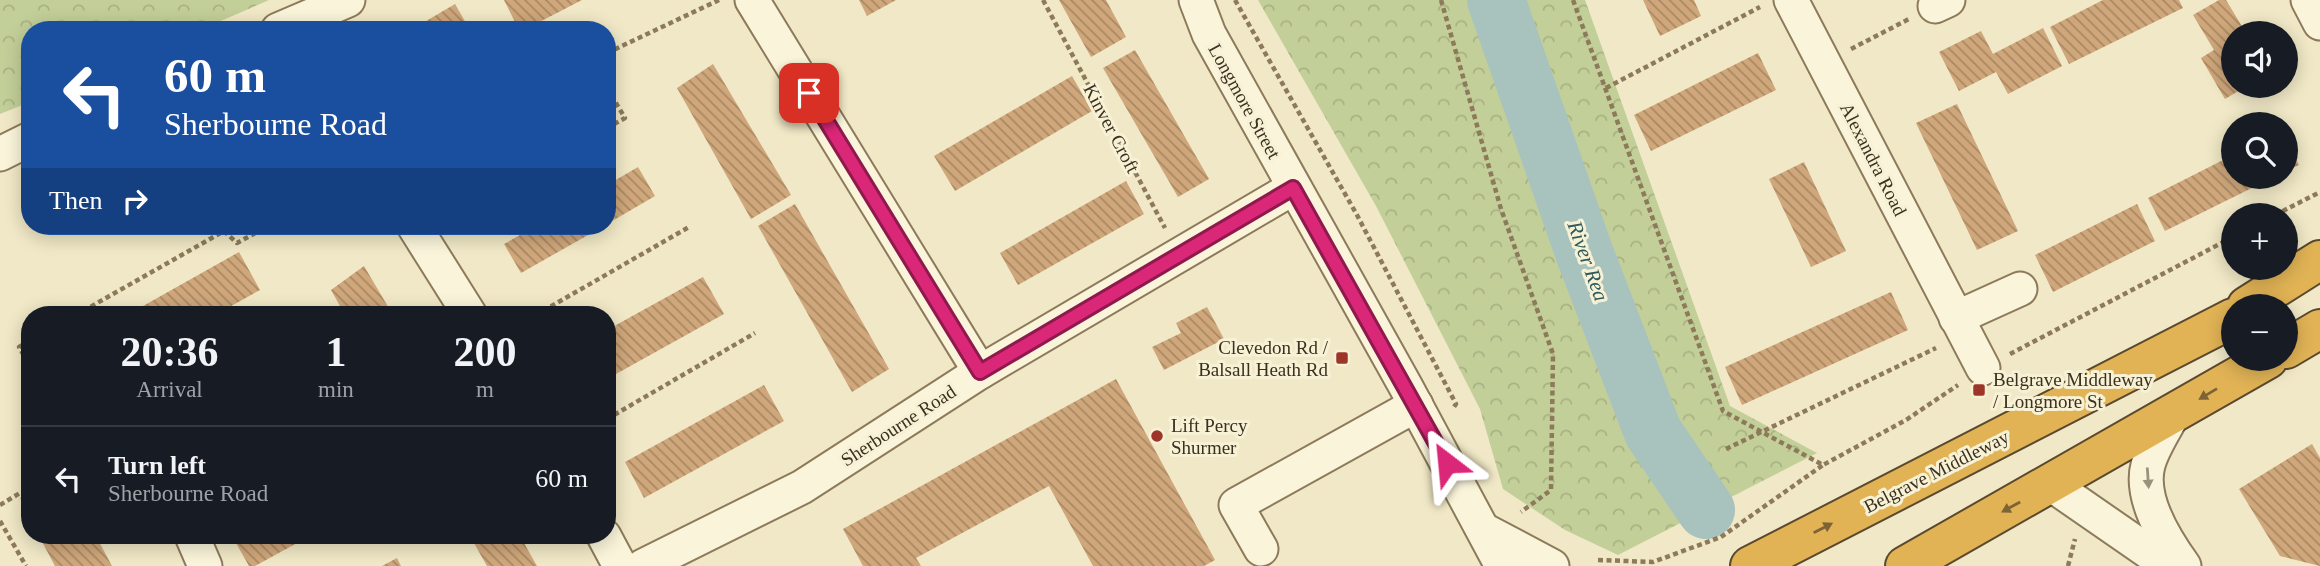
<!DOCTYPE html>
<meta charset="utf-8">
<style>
body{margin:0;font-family:"Times New Roman",serif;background:#20242c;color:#f1f3f6;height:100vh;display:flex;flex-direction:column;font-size:26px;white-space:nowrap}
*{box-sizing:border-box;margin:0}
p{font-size:23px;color:#9ea1a6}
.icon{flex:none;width:38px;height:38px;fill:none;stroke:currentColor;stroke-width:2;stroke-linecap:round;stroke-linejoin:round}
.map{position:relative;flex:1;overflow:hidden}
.side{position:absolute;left:21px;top:306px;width:595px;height:238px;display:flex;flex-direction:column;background:#171b24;border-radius:28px;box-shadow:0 4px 18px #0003}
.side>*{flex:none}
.hud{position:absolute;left:21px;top:21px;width:595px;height:214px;border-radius:28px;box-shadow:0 4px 18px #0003;background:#1a4fa0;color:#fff;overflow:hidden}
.controls{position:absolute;left:2221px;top:21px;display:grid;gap:14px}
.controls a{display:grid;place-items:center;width:77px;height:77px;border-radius:50%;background:#171b24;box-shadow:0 4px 18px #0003;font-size:35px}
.pin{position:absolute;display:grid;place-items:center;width:60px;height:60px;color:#fff;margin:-30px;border-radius:14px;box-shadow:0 4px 10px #0006}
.me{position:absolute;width:77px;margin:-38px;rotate:331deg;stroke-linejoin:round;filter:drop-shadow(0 0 5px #0008)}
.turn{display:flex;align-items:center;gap:24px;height:147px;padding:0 28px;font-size:32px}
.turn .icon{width:91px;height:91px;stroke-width:2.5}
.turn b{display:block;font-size:49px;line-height:60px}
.then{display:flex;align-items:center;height:66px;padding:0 28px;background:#0003;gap:14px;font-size:26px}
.eta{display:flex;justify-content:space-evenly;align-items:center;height:119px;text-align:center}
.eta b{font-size:42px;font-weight:700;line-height:49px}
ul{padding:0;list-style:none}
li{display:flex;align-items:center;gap:21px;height:105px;padding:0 28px;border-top:2px solid #363941}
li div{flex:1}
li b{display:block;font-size:26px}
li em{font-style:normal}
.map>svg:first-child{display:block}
.park{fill:url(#park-crowns)}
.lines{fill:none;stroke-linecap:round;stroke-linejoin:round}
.river{stroke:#a8c3be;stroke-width:58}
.building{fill:url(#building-back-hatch)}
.minor-casing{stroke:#8c7a5b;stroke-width:37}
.highway-casing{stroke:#5a482f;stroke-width:42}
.path{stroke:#8c7a5b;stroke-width:4.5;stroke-dasharray:5 3.5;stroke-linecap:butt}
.minor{stroke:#faf4da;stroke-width:33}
.highway{stroke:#e1b355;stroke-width:38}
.oneway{fill:#7e6435}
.oneway2{fill:#9b927c}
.route-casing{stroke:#8e194d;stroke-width:18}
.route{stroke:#db2777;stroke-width:12}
.poi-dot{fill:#9d3529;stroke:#f7f1d6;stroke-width:2.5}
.labels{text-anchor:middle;stroke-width:6;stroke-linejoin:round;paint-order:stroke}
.street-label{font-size:19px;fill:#3c301f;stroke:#f7f1d6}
.poi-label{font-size:19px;fill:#3c301f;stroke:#f7f1d6;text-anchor:start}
.water-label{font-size:21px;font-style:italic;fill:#2e5a5c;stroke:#f7f1d6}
</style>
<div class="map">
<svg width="2320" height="566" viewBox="0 0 2320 566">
<defs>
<pattern id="park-crowns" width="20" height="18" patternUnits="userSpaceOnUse" patternTransform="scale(1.75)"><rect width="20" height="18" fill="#c3cf99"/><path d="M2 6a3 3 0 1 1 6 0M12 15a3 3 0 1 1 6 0" fill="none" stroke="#a8b283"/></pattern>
<pattern id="building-back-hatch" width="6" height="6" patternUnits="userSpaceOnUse" patternTransform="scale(1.75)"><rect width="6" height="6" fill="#cfa77b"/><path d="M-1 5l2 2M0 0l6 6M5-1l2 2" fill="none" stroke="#a98864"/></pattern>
</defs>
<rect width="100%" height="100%" fill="#f0e8c6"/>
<!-- park -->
<g class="park">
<path d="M0 0H269L200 30H30V102L0 114Z"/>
<path d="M1258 0H1585L1730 406 1817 453 1618 555 1565 530 1503 489 1480 409 1376 206Z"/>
</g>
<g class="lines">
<!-- river -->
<path class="river" d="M1496 0 1584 252 1653 432 1706 510"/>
</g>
<!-- building -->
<g class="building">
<path d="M504 0H582L524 30H519Z"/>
<path d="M859 0H896L867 16Z"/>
<path d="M1059 0H1106L1126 37 1091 57Z"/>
<path d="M1643 0H1694L1701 16 1660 36Z"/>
<path d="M2103 0H2179L2183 8 2069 64 2050 27Z"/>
<path d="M2219 0H2226L2246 33H2233L2230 44 2233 49V86H2247L2225 99 2201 58 2214 50 2193 15Z"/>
<path d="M455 4 470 30H417L416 27Z"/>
<path d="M2043 28 2062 66 2008 94 1996 72 1959 91 1939 52 1981 31 1993 54Z"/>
<path d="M1135 50 1209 179 1178 197 1103 68Z"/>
<path d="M1758 53 1776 90 1651 151 1634 115Z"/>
<path d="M713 64 791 195 751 219 677 88Z"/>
<path d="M1072 76 1092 111 955 191 934 156Z"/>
<path d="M1957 104 2018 231 1977 250 1916 123Z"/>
<path d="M2286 138 2299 165 2286 171Z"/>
<path d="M2233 155V177H2274L2165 231 2148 198Z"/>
<path d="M1804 162 1846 251 1811 267 1769 179Z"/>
<path d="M638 167 655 196 607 224V185Z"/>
<path d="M1126 181 1144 214 1018 285 1000 253Z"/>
<path d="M795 204 889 369 852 392 758 226Z"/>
<path d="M2137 204 2155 241 2053 292 2035 255Z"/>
<path d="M536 226H604L521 273 504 244Z"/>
<path d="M239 252 260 290 215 315H127Z"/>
<path d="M364 266 393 315H345L331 290Z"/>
<path d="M703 277 724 314 607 379V330Z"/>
<path d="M1891 292 1908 330 1742 405 1725 367Z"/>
<path d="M1207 307 1224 339 1164 370 1152 347 1181 333 1176 323Z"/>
<path d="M1116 379 1215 560 1204 566H1093L1049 486 916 558 921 566H863L843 529Z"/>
<path d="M764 385 784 421 644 498 625 462Z"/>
<path d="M2312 444 2320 458V566L2280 556 2239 489Z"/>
<path d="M30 493V517L20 498Z"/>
<path d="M39 536H96L112 566H55Z"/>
<path d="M232 536H310L255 566H249Z"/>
<path d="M470 536H520L537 566H487Z"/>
<path d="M397 558 401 566H382Z"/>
</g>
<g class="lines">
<!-- minor casing -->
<g class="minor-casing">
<g id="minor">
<path d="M752 0 980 372"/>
<path d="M1196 0 1209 34 1406 387 1502 566"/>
<path d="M1791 0 1983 368"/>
<path d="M2308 0 2320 23"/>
<path d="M1935 6 1948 0"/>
<path d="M278 30 348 0"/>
<path d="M0 154 30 139"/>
<path d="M414 226 470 315"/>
<path d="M1956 318 2020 289"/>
<path d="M2172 416C2164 431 2152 449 2148 465 2139 498 2166 541 2184 566"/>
<path d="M2052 485 2169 566"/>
<path d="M1484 530 1552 566"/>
<path d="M192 536 205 566"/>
<path d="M604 536 620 566"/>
<path d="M1261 549 1236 505 1416 405"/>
<path d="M643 566 802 487 980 372 1293 188"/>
</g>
</g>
<!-- highway casing -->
<g class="highway-casing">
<g id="highway">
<path d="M2247 306 2320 260"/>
<path d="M2286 349 2320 329"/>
<path d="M1750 566 2233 318"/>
<path d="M1905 566 2268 359"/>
</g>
</g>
<!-- path -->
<g class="path">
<path d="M1043 0 1165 228"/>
<path d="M1235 0 1357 215 1456 404 1454 407"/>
<path d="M1441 0 1501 209 1553 354 1551 490 1521 512"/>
<path d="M1573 0 1723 411 1823 465 1906 420 1958 385"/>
<path d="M1851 49 1909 19"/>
<path d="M607 53 719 0"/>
<path d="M607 88 625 118 607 128"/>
<path d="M1606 88 1760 7"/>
<path d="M2275 215 2320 192"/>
<path d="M76 315 224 231 237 243 268 226"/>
<path d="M536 315 689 227"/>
<path d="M30 341 19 347 30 366"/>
<path d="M2010 354 2233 237"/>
<path d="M607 419 755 333"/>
<path d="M1726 449 1936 348"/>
<path d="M0 505 30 487"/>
<path d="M0 521 26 566"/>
<path d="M1598 560 1653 562 1721 537 1823 465"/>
<path d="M2068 566 2075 539"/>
</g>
<!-- minor -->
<use href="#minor" class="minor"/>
<!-- highway -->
<use href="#highway" class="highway"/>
</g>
<!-- one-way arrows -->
<defs><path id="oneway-solid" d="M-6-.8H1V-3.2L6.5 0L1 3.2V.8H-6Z" transform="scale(1.75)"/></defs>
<g class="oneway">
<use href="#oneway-solid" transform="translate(2208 394) rotate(149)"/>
<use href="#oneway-solid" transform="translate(2011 507) rotate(151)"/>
<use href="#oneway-solid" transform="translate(1823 528) rotate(-27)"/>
</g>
<use class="oneway2" href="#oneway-solid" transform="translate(2148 478) rotate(86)"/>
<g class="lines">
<!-- route casing -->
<g class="route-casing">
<path id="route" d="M809 93 980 372 1293 188 1447 463"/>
</g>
<!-- route -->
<use href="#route" class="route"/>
</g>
<!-- markers -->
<g class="poi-dot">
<rect x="1335" y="351" width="14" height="14" rx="3.5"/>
<rect x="1972" y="383" width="14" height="14" rx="3.5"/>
<circle cx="1157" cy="436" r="7"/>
</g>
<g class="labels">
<!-- street labels -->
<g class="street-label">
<text transform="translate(1245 101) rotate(61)" y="7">Longmore Street</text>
<text transform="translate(1112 128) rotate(62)" y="7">Kinver Croft</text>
<text transform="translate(1874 159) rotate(63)" y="7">Alexandra Road</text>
<text transform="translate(898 425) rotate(-33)" y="7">Sherbourne Road</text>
<text transform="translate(1936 471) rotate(-27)" y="7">Belgrave Middleway</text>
</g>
<!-- poi labels -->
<g class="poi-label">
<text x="1328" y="354" text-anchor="end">Clevedon Rd /<tspan x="1328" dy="22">Balsall Heath Rd</tspan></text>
<text x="1993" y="386">Belgrave Middleway<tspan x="1993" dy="22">/ Longmore St</tspan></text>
<text x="1171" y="432">Lift Percy<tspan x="1171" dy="22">Shurmer</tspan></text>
</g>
<!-- water labels -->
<g class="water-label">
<text transform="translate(1588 261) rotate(70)" y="7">River Rea</text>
</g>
</g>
</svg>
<div class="controls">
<a><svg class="icon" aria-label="sound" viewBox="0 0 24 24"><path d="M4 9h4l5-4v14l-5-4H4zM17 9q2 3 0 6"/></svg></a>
<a><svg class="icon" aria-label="search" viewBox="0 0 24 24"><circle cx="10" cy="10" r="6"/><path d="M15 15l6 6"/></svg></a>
<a>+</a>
<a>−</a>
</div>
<div class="pin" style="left:809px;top:93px;background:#d93025"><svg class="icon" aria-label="arrive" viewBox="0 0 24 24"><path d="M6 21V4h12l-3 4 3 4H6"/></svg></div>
<svg class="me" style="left:1447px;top:463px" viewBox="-20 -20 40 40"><path d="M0-17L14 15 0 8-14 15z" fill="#db2777" stroke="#fff" stroke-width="4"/></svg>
<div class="hud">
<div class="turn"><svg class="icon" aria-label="left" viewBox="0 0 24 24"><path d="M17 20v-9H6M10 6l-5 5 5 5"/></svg><div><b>60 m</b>Sherbourne Road</div></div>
<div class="then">Then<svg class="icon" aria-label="right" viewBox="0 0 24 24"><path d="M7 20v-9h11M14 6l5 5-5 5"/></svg></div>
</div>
<section class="side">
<div class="eta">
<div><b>20:36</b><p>Arrival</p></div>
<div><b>1</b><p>min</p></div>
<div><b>200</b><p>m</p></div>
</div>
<ul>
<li><svg class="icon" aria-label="left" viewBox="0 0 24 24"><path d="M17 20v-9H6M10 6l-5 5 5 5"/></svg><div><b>Turn left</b><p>Sherbourne Road</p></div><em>60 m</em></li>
</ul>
</section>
</div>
